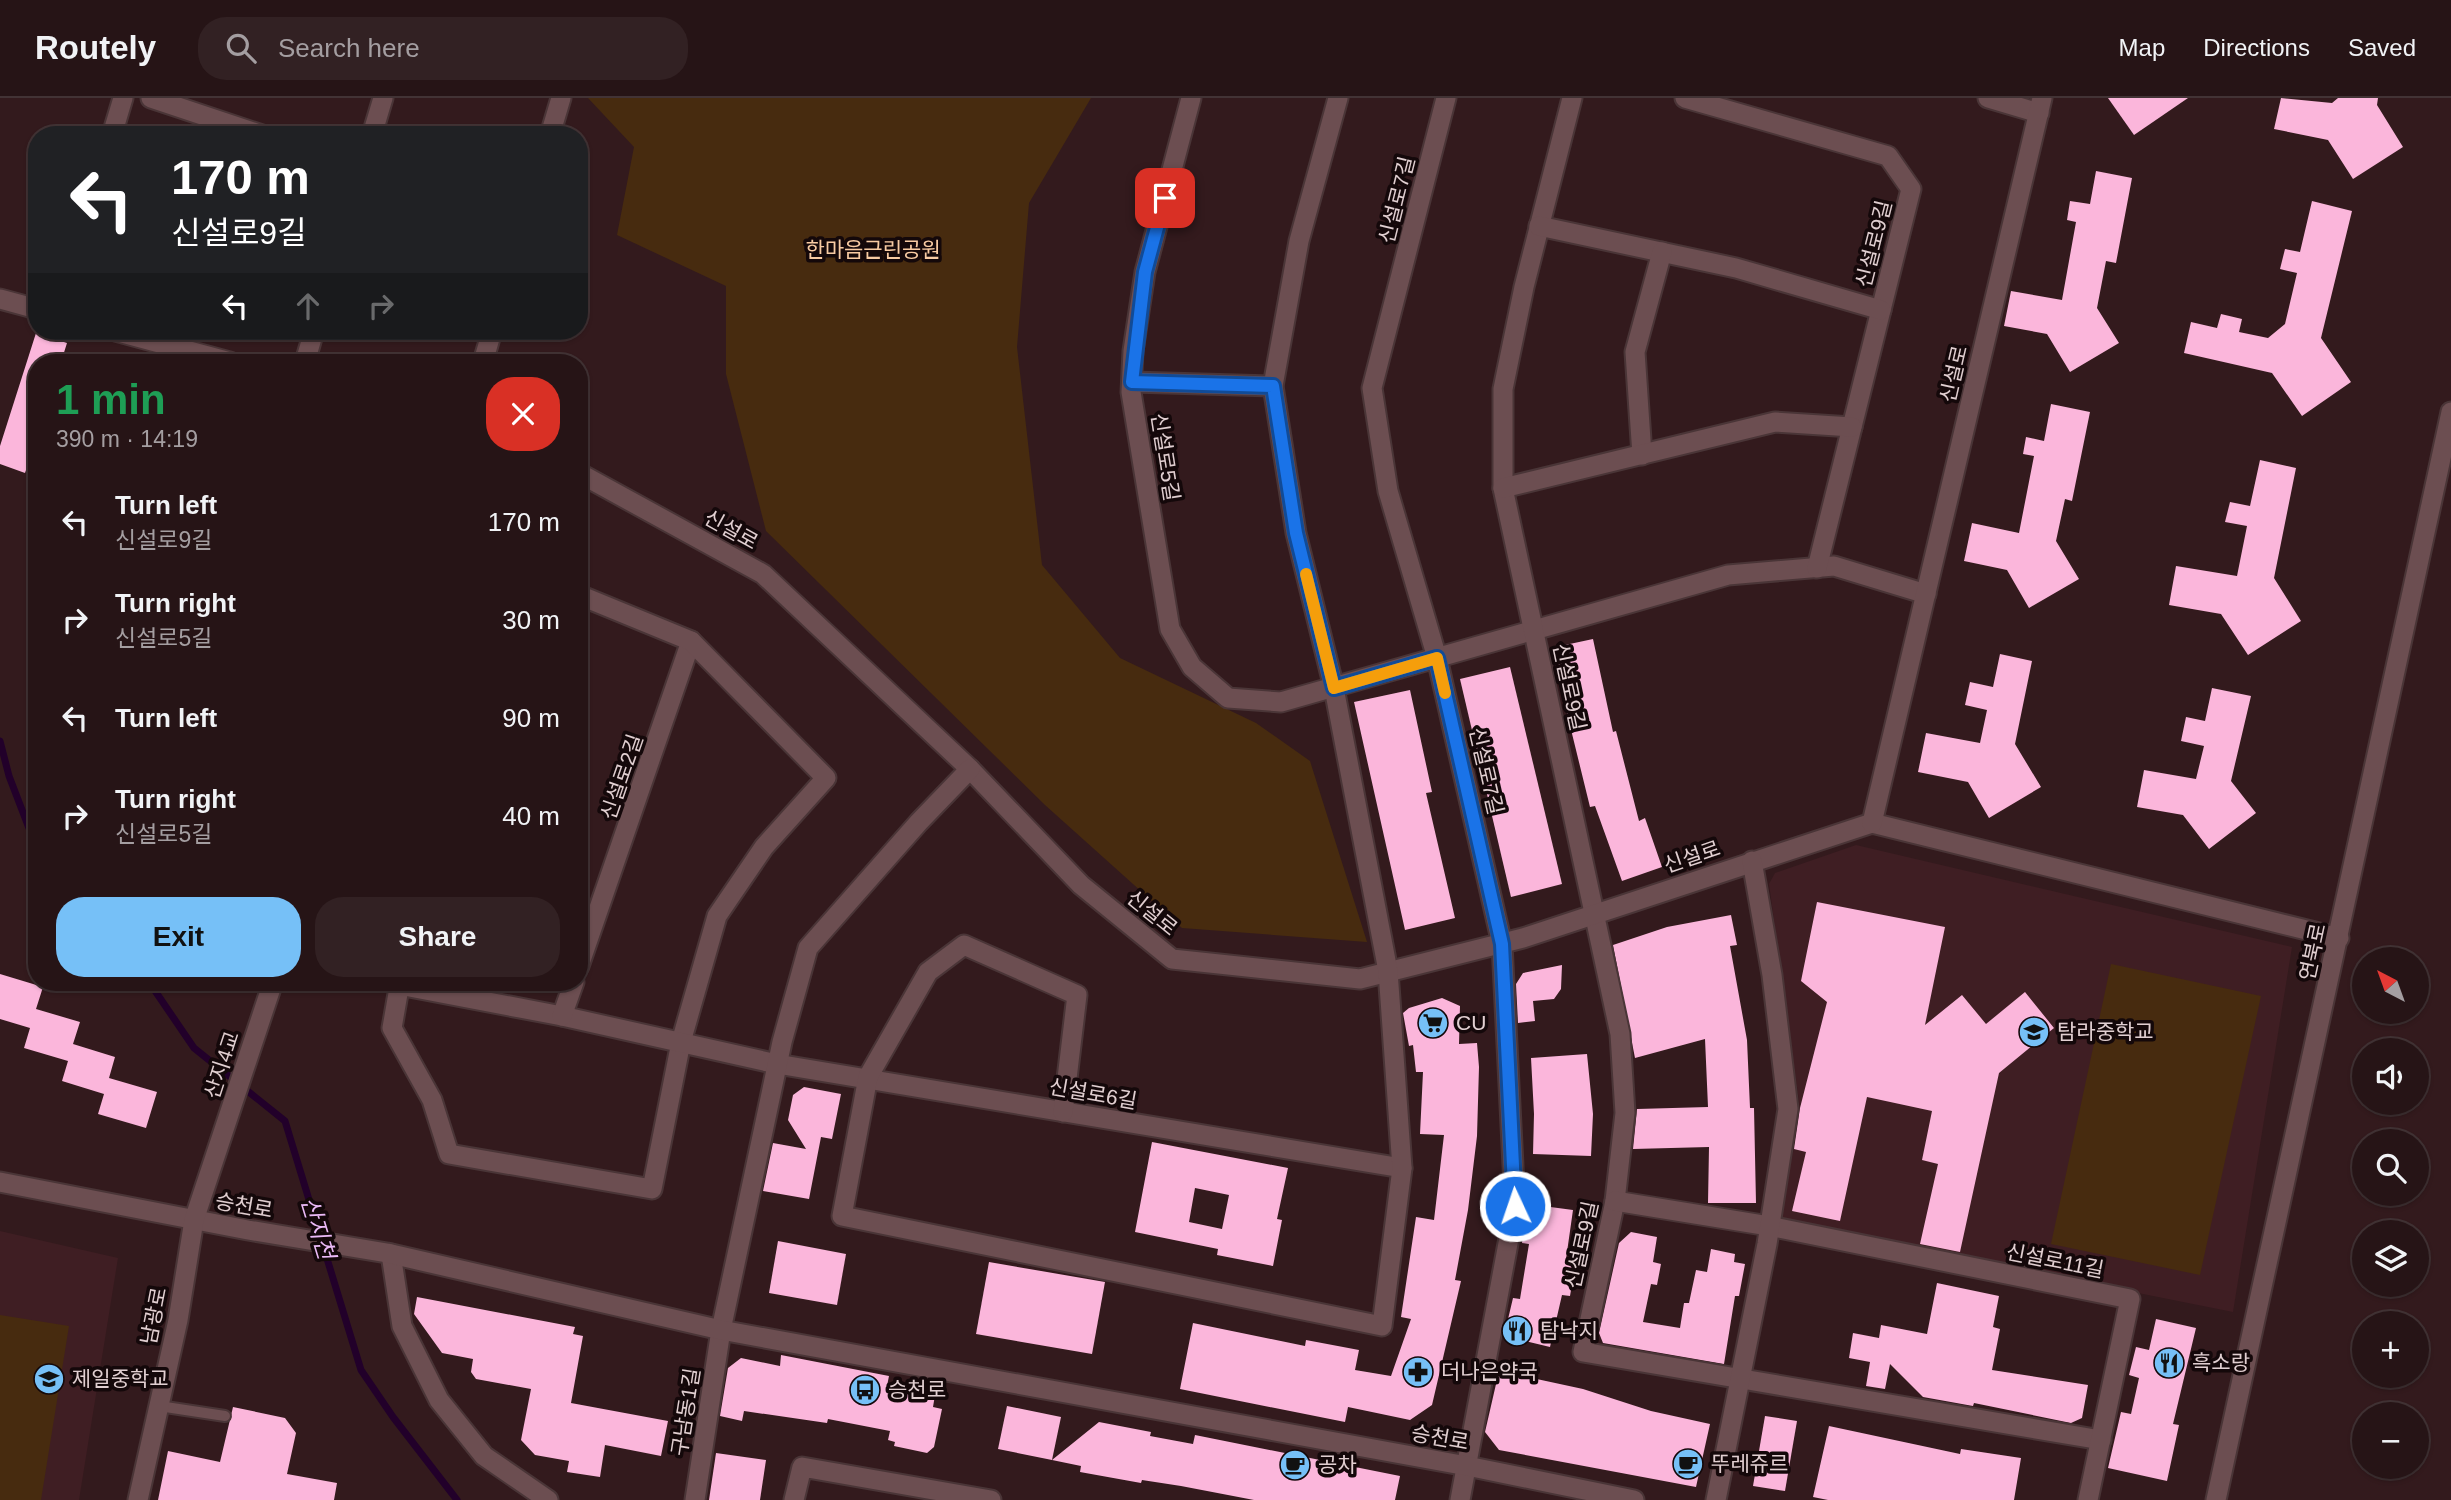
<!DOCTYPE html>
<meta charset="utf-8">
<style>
body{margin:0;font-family:Arial,"Noto Sans KR",sans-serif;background:#322123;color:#f1f3f6;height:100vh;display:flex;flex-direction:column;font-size:26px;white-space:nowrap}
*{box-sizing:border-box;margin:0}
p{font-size:23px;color:#a49ea1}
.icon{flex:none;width:38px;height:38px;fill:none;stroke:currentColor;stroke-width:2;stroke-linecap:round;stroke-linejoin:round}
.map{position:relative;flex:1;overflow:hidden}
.sheet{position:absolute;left:28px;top:256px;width:560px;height:637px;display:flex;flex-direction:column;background:#261416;border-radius:28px;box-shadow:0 2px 5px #0004,0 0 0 2px #423335}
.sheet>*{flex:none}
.banner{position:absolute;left:28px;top:28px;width:560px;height:214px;border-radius:28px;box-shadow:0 2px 5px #0004,0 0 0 2px #423335;background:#202124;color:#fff;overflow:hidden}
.needle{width:46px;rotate:319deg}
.buttons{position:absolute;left:2352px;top:849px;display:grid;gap:14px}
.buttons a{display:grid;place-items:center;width:77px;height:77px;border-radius:50%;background:#261416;box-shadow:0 2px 5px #0004,0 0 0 2px #423335;font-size:35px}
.pin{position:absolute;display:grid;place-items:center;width:60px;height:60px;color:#fff;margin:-30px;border-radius:14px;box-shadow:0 4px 10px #0006}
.me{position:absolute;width:77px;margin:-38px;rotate:357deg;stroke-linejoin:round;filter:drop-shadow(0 0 5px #0008)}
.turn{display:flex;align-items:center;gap:24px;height:147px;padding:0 28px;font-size:32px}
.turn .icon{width:91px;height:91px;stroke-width:2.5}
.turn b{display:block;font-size:49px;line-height:60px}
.lanes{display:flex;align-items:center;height:66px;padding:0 28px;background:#0003;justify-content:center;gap:35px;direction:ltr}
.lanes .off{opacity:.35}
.round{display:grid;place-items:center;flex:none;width:74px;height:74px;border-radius:28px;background:#322123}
.overview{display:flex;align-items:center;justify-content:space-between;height:119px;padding:0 28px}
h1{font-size:42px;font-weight:700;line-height:52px;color:#1e9e55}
.cta{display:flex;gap:14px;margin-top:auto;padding:14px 28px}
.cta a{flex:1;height:80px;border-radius:28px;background:#76c0f7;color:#111;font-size:28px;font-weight:700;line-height:80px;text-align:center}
.cta a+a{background:#322123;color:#f1f3f6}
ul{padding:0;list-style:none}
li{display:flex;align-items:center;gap:21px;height:98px;padding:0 28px}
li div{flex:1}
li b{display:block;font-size:26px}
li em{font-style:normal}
header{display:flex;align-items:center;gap:42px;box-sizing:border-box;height:98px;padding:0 35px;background:#261416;border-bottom:2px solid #423335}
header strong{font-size:33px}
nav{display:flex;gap:38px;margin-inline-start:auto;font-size:24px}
.search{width:490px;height:63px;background:#322123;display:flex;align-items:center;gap:18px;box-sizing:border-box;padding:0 24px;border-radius:28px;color:#a49ea1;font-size:26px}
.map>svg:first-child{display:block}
.built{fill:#3f1e23}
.green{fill:#472b0f}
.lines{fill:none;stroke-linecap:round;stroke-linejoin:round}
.stream{stroke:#22002a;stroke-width:7}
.building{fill:#fbb6db;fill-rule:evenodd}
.service-casing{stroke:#4a3537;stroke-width:14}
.minor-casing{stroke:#4a3537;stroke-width:23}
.tertiary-casing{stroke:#4a3537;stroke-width:23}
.secondary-casing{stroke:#4a3537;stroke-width:23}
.service{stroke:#6c4e51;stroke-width:10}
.minor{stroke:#6c4e51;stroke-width:19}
.tertiary{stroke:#6c4e51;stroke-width:19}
.secondary{stroke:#6c4e51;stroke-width:19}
.route-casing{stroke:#114b97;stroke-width:18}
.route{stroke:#1a73e8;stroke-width:12}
.slow{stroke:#f59e0b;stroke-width:12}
.labels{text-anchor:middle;stroke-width:7;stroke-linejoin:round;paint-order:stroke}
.street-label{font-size:21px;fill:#e1cfd1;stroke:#14080a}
.park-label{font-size:21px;fill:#f8cba3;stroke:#14080a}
.poi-label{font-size:21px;fill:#e1cfd1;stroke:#14080a;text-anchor:start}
.water-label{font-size:23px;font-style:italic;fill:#ebbaf7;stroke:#14080a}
</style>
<header>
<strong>Routely</strong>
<div class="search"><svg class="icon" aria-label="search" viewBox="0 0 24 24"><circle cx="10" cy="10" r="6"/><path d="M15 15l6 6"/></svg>Search here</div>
<nav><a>Map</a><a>Directions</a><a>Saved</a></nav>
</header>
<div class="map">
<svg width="2451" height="1402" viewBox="0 0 2451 1402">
<rect width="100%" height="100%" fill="#331a1d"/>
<!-- built -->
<g class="built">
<path d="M1856 747 2292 849 2233 1214 1778 1123 1801 1018 1769 786 1775 775Z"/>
<path d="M0 1133 118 1160 79 1402H0Z"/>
</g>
<!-- green -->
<g class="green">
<path d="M588 0H1091L1029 105 1017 249 1042 467 1120 560 1256 625 1310 663 1367 844 1182 830 1045 707 766 433 726 276V188L617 137 634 49Z"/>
<path d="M2111 866 2261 898 2200 1177 2051 1146Z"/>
<path d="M0 1217 69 1228 41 1402H0Z"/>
</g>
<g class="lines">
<!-- stream -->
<g class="stream">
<path d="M0 643 9 678 37 751"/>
<path d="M149 884 194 950 285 1023 361 1272 393 1319 457 1402"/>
</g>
</g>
<!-- building -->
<g class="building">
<path d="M2108 0H2188L2134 37Z"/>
<path d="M2281 0 2332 5 2338 0H2378L2377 7 2403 49 2353 81 2328 42 2274 31Z"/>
<path d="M2096 73 2132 80 2116 165 2106 163 2097 210 2119 245 2070 274 2047 236 2004 228 2011 193 2062 202 2076 124 2067 122 2070 103 2090 106Z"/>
<path d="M2312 103 2352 113 2321 240 2351 284 2302 318 2272 275 2184 255 2191 224 2217 230 2221 216 2242 221 2239 234 2268 240 2285 226 2297 175 2280 171 2285 151 2300 154Z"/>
<path d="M36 235 67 245 61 264H37V339L25 375 0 366V348Z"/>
<path d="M2051 306 2090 314 2072 403 2065 401 2056 443 2079 481 2029 510 2007 472 1964 463 1972 425 2019 435 2034 358 2023 356 2026 339 2044 343Z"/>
<path d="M2260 362 2296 370 2274 480 2301 523 2248 557 2221 516 2169 507 2176 468 2237 478 2247 428 2225 424 2230 404 2250 408Z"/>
<path d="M1593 541 1613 634 1616 633 1639 723 1645 720 1662 769 1622 783 1595 708 1590 709 1551 550Z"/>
<path d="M2000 556 2032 563 2015 646 2041 689 1989 720 1968 684 1918 674 1926 635 1980 645 1987 612 1965 607 1970 584 1993 589Z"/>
<path d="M1510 569 1562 786 1511 799 1460 581Z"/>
<path d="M2212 590 2251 598 2231 683 2256 715 2209 751 2183 717 2137 709 2144 672 2196 681 2204 648 2181 643 2186 619 2205 623Z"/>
<path d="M1410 592 1432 694 1426 695 1455 820 1405 832 1354 604Z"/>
<path d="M1817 804 1945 829 1925 927 1962 897 1986 926 2025 894 2054 930 1999 975 1960 1154 1920 1146 1938 1066 1922 1062 1932 1013 1867 999 1840 1123 1792 1113 1806 1054 1794 1051 1800 1010 1827 904 1801 883Z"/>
<path d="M1731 817 1737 847 1730 848 1747 942 1750 1010H1754L1756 1105H1708L1709 1049 1633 1051 1637 1011 1708 1009 1705 941 1635 960 1613 847 1667 829Z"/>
<path d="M1562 867 1561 891 1554 901 1533 903 1535 923 1518 925 1516 886 1523 875Z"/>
<path d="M0 876 43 889 36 911 80 924 73 946 115 959 109 980 157 994 146 1030 98 1016 104 996 62 983 68 963 24 950 30 930 0 921Z"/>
<path d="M1442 900 1460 908 1459 946 1477 945 1479 969 1477 1038 1468 1112 1455 1182 1461 1183 1432 1307 1410 1322 1348 1309 1345 1324 1180 1291 1193 1225 1305 1248 1306 1242 1359 1252 1355 1272 1391 1278 1411 1221 1401 1219 1416 1119 1434 1122 1444 1037 1420 1036 1423 974H1416L1413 947 1409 948 1403 915 1409 910Z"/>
<path d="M1587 956 1593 1016 1591 1058 1533 1056 1534 1016 1531 960Z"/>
<path d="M804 989 841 996 832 1041 821 1039 809 1101 763 1093 773 1045 806 1051 788 1022 793 997Z"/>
<path d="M1152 1044 1288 1070 1277 1121 1282 1122 1273 1168 1217 1157 1218 1151 1135 1134ZM1195 1090 1229 1097 1222 1131 1189 1124Z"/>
<path d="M1528 1106 1573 1112 1566 1161 1576 1163 1570 1198 1562 1197 1550 1249 1504 1238 1513 1200 1520 1201 1529 1146 1522 1145Z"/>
<path d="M1631 1134 1657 1139 1653 1164 1661 1166 1657 1187 1651 1186 1643 1224 1680 1230 1684 1205H1689L1696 1172 1707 1174 1711 1151 1735 1156 1734 1164 1745 1166 1739 1198H1735L1724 1266 1603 1245 1599 1235 1619 1145Z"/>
<path d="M778 1143 846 1156 837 1207 769 1195Z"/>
<path d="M989 1164 1105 1184 1092 1256 976 1236Z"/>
<path d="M1937 1185 1999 1198 1993 1229 2000 1231 1992 1272 2088 1287 2082 1320 2071 1325 1974 1305 1973 1308 1923 1299 1890 1266 1885 1291 1866 1288 1870 1264 1849 1260 1853 1235 1879 1240 1881 1227 1927 1236Z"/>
<path d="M417 1199 575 1229 573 1236 583 1238 571 1305 668 1323 661 1358 605 1347 600 1379 567 1374 569 1363 535 1357 521 1342 531 1291 476 1281 471 1274 473 1261 442 1255 414 1216Z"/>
<path d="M2156 1221 2196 1230 2173 1326 2179 1327 2167 1383 2108 1370 2121 1314 2131 1316 2139 1280 2129 1277 2136 1249 2149 1252Z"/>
<path d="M781 1257 889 1278 887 1288 935 1297 933 1309 942 1311 934 1349 927 1355 894 1348 895 1344 888 1342 890 1333 828 1321 827 1325 744 1313 742 1323 720 1318 728 1270 741 1260 780 1268Z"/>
<path d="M1499 1273 1583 1291 1651 1313 1710 1326 1696 1389 1499 1352 1485 1334Z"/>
<path d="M1007 1308 1061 1319 1052 1362 998 1351Z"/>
<path d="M233 1309 285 1320 296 1335 287 1376 337 1385 334 1402H158L168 1353 220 1364Z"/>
<path d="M1765 1318 1797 1323 1785 1393 1753 1388Z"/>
<path d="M1099 1324 1151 1334 1150 1338 1193 1346 1195 1337 1400 1378 1395 1402H1254L1181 1388 1142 1382 1141 1385 1080 1374 1081 1368 1052 1362Z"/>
<path d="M1829 1328 1960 1356 1961 1351 2021 1360 2014 1402H1828L1813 1399Z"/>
<path d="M716 1355 766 1362 760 1402H709Z"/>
</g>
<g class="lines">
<!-- service casing -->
<g class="service-casing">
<path id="service" d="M159 1308 225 1318"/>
</g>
<!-- minor casing -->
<g class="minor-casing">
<g id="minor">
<path d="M151 0 262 37"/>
<path d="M1191 0 1145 174 1133 253 1131 294 1170 531 1192 569 1228 600 1281 604 1728 477 1834 468 1926 496"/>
<path d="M1446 0 1372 290 1388 393 1437 560 1502 846 1515 1108 1460 1402"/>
<path d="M1572 0 1524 189 1503 291V390L1620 936 1625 1015 1615 1103 1583 1254 2101 1342"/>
<path d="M1685 0 1888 58 1911 91 1817 470"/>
<path d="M1988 0 2039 15"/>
<path d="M112 37 123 0"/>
<path d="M372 37 383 0"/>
<path d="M1539 128 1736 170 1881 212"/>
<path d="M305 264 314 233"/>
<path d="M1132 284 1273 288"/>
<path d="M1642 357 1635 254 1662 154"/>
<path d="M579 375 763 476 970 671 1081 787 1172 861 1360 881 1523 840 1872 725 2339 840"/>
<path d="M1503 390 1775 324 1852 329"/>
<path d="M1872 725 2042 0"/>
<path d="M579 868 691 543"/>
<path d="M400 884 392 930 432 1002 449 1056 652 1091 681 944 717 818 764 749 826 680 691 543 579 497"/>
<path d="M399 887 562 918 777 966 1402 1070"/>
<path d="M562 918 574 884"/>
<path d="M1063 1014 1077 897 964 847 928 874 868 979 842 1118 1382 1228 1402 1070 1388 873 1334 590 1296 435 1273 288 1299 143 1338 0"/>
<path d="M1615 1103 1769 1128 2130 1201 2088 1402"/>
<path d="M391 1156 402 1228 439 1302 484 1358 548 1402"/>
<path d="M695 1402 721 1232 782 944 808 850 919 724 970 671"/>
<path d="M794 1402 802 1369 991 1402"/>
<path d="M1716 1402 1767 1146 1788 1011 1772 877 1752 763"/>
</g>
</g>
<!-- tertiary casing -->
<g class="tertiary-casing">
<g id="tertiary">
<path d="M0 201 37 211"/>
<path d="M115 233 230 264"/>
</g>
</g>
<!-- secondary casing -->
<g class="secondary-casing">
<g id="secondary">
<path d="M550 37 561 0"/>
<path d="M483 264 492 233"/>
<path d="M0 1084 248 1132 387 1155 721 1232 1467 1368 1634 1402"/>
<path d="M138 1402 178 1222 194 1122 273 884"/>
<path d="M2216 1402 2451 314"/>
</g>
</g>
<!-- service -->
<use href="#service" class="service"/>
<!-- minor -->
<use href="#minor" class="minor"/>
<!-- tertiary -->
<use href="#tertiary" class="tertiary"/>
<!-- secondary -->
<use href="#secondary" class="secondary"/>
</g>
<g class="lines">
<!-- route casing -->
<g class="route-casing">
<path id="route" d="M1165 100 1145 174 1132 284 1273 288 1296 435 1334 590 1437 560 1502 846 1515 1108"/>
</g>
<!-- route -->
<use href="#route" class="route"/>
<!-- slow -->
<path class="slow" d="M1306 476 1334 590 1437 560 1445 595"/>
</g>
<!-- icons -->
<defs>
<g id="supermarket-disc" transform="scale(1.575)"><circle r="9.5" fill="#76c0f7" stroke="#14080a"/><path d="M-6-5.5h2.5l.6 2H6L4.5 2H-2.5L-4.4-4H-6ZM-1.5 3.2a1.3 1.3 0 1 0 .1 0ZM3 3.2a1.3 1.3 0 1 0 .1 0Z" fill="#111"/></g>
<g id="school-disc" transform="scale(1.575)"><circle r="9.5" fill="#76c0f7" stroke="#14080a"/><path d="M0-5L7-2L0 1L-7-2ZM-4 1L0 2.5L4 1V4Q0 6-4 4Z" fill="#111"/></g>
<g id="restaurant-disc" transform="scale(1.575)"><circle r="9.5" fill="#76c0f7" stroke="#14080a"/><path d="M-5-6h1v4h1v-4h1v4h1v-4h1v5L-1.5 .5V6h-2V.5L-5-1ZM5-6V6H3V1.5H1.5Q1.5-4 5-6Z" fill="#111"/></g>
<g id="pharmacy-disc" transform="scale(1.575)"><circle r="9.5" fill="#76c0f7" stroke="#14080a"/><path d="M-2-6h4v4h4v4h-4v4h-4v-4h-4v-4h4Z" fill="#111"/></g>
<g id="bus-disc" transform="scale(1.575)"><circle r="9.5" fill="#76c0f7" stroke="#14080a"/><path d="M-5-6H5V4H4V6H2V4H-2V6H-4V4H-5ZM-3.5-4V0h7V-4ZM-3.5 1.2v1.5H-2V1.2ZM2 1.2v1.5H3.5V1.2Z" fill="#111"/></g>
<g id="cafe-disc" transform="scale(1.575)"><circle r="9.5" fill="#76c0f7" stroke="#14080a"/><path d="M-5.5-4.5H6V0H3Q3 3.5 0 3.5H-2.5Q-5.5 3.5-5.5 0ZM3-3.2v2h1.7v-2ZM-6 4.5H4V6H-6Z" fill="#111"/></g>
</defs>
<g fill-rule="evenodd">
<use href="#supermarket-disc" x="1433" y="925"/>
<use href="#school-disc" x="2034" y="934"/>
<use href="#restaurant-disc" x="1517" y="1233"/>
<use href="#restaurant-disc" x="2169" y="1265"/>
<use href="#pharmacy-disc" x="1418" y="1274"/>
<use href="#school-disc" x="49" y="1281"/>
<use href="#bus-disc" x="865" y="1292"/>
<use href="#cafe-disc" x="1688" y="1366"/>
<use href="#cafe-disc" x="1295" y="1367"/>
</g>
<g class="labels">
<!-- street labels -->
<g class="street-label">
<text transform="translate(1397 102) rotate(-76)" y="7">신설로7길</text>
<text transform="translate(1874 146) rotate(-76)" y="7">신설로9길</text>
<text transform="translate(1954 276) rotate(-77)" y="7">신설로</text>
<text transform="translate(1165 359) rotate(81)" y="7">신설로5길</text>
<text transform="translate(731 432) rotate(29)" y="7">신설로</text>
<text transform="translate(1569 589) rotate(78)" y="7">신설로9길</text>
<text transform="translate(1486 673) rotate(77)" y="7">신설로7길</text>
<text transform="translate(622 679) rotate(-71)" y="7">신설로2길</text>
<text transform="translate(1692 759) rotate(-19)" y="7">신설로</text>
<text transform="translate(1152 815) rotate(39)" y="7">신설로</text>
<text transform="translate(2313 854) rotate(-78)" y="7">연북로</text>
<text transform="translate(222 967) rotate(-72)" y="7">산지4교</text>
<text transform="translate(1093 996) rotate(10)" y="7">신설로6길</text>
<text transform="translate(244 1108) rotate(10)" y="7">승천로</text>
<text transform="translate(1582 1147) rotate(-78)" y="7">신설로9길</text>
<text transform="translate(2055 1163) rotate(11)" y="7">신설로11길</text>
<text transform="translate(154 1218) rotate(-79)" y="7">남광로</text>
<text transform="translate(686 1314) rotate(-81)" y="7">구남동1길</text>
<text transform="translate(1440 1340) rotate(10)" y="7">승천로</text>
</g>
<!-- park labels -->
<g class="park-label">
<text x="873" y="159">한마음근린공원</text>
</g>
<!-- poi labels -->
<g class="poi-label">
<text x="1456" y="932">CU</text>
<text x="2057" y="941">탐라중학교</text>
<text x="1540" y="1240">탐낙지</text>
<text x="2192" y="1272">흑소랑</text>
<text x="1441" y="1281">더나은약국</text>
<text x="72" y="1288">제일중학교</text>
<text x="888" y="1299">승천로</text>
<text x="1711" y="1373">뚜레쥬르</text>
<text x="1318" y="1374">공차</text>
</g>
<!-- water labels -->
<g class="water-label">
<text transform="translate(318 1130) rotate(73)" y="8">산지천</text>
</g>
</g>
</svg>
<div class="buttons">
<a><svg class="needle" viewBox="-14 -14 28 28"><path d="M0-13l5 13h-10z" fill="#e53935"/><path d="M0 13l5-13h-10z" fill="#a49ea1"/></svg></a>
<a><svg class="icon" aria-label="sound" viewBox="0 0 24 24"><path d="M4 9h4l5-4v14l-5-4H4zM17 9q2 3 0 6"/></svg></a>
<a><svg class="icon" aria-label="search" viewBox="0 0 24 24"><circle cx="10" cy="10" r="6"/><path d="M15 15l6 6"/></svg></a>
<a><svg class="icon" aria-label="layers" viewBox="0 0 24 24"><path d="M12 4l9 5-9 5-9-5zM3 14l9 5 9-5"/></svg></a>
<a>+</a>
<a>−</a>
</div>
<div class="pin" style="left:1165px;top:100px;background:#d93025"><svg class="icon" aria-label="arrive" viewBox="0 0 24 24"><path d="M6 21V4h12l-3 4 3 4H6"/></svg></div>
<svg class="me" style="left:1515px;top:1108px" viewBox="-20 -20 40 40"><circle r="17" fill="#1a73e8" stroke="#fff" stroke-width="3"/><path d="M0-11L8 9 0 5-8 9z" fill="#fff"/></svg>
<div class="banner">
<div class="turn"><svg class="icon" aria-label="left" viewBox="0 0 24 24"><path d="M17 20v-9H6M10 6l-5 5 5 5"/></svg><div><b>170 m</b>신설로9길</div></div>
<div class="lanes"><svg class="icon" aria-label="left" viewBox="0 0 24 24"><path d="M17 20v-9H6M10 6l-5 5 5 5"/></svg><svg class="icon off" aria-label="ahead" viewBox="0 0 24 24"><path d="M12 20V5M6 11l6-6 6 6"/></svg><svg class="icon off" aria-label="right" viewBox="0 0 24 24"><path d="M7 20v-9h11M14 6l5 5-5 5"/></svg></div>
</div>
<section class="sheet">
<div class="overview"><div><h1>1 min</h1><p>390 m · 14:19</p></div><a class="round" style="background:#d93025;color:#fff"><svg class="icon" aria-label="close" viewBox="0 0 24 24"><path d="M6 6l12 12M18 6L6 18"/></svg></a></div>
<ul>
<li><svg class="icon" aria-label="left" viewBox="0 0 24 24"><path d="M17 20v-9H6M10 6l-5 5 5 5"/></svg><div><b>Turn left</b><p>신설로9길</p></div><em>170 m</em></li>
<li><svg class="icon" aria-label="right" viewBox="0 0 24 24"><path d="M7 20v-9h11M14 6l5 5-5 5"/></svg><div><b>Turn right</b><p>신설로5길</p></div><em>30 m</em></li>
<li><svg class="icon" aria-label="left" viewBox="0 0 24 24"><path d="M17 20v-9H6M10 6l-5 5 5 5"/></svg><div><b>Turn left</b></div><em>90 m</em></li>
<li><svg class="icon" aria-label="right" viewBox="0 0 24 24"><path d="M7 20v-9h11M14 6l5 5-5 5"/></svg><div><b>Turn right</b><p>신설로5길</p></div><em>40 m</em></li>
</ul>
<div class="cta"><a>Exit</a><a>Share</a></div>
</section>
</div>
